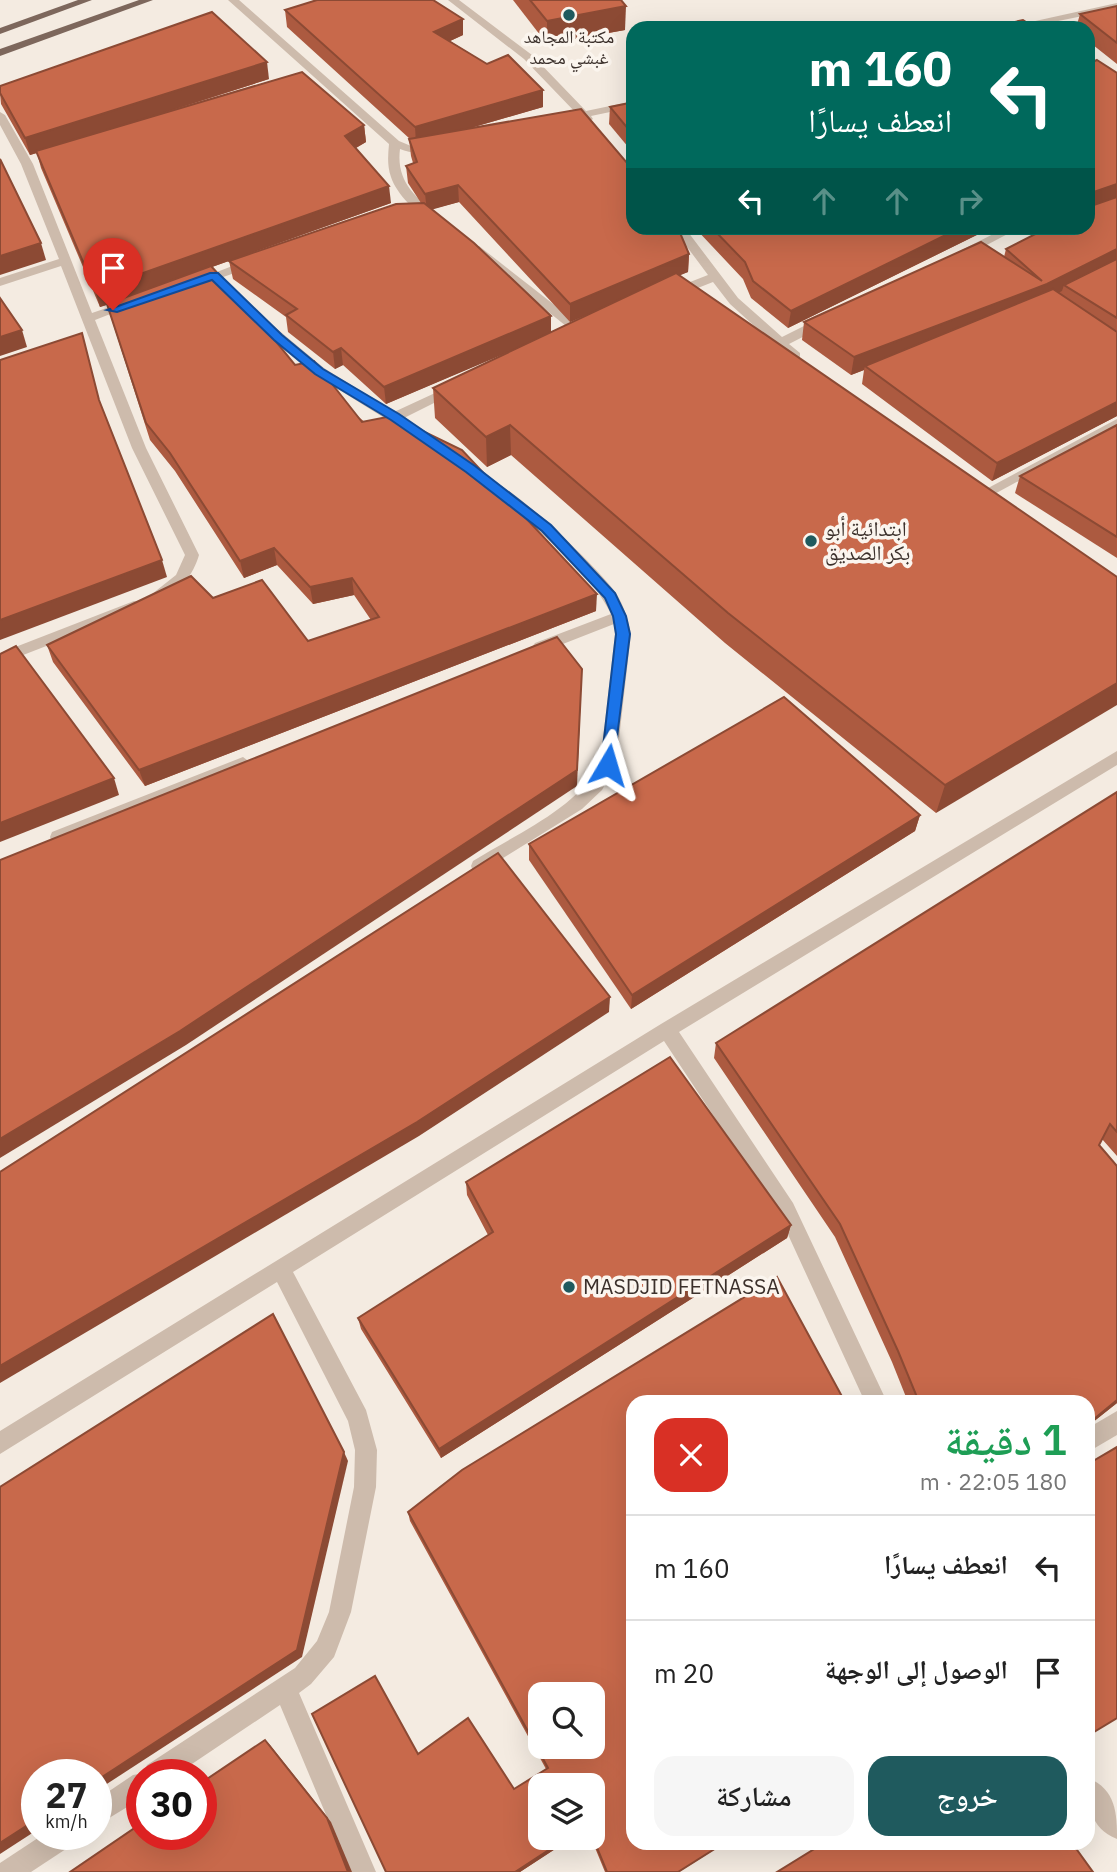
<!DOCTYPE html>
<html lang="ar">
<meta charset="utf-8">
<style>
body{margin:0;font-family:"IBM Plex Sans","Noto Naskh Arabic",sans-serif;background:#f6f6f6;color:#222;direction:rtl;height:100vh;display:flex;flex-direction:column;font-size:26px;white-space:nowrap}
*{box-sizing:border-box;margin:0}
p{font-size:23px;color:#767676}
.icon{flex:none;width:38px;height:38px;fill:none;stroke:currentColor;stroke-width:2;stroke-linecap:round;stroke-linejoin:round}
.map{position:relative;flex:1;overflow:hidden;direction:ltr}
.side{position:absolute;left:626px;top:1395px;width:469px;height:455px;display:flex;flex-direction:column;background:#fff;border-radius:21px;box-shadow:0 7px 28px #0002;direction:rtl}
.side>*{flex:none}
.guide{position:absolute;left:626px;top:21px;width:469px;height:214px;border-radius:21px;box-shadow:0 7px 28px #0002;direction:rtl;background:#00695c;color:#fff;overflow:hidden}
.tools{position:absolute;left:528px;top:1682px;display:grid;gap:14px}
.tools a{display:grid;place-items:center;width:77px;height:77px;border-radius:14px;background:#fff;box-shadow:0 7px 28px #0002;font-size:35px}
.speed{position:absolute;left:21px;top:1759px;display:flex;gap:14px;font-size:35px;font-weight:700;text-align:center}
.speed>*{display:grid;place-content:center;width:91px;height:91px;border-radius:50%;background:#fff;box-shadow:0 7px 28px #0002;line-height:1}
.speed small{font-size:18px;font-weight:400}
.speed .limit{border:10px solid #d22;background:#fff;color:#111}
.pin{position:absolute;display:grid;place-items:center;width:60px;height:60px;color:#fff;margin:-72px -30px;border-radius:50% 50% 50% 0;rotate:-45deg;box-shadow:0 0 7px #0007}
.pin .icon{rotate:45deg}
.me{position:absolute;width:77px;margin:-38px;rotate:7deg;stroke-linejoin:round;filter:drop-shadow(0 0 5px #0008)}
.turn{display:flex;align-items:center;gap:24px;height:147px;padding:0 28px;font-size:32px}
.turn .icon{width:91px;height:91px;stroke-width:2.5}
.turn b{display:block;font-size:49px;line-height:60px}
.lanes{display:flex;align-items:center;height:66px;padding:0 28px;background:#0003;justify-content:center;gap:35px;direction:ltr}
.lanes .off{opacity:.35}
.round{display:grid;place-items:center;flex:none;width:74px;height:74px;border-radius:21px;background:#f6f6f6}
.headline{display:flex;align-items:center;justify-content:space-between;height:119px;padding:0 28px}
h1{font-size:42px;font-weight:600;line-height:52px;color:#1e9e55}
.cta{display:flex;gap:14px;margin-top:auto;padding:14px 28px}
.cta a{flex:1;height:80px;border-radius:21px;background:#1f5a5e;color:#fff;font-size:28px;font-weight:600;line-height:80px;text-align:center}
.cta a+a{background:#f6f6f6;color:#222}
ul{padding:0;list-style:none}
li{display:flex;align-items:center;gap:21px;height:105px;padding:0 28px;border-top:2px solid #e0e0e0}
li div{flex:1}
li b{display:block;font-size:26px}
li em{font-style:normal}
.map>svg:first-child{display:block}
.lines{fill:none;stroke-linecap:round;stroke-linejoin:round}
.minor{fill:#cdbbac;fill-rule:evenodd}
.major{fill:#7d675c;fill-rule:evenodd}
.wall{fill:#ac5a40;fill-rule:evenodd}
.shaded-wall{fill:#8c4a34}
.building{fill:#c8694b;stroke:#8c4a34;stroke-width:2;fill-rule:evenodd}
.route{fill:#1a73e8;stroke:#114b97;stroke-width:2}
.poi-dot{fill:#1f5a5e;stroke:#fbf5ee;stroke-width:2.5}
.labels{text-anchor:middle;stroke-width:7;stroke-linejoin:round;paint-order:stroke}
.far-poi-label{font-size:18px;fill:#3b302b;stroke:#fbf5ee}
.poi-label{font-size:21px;fill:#3b302b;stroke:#fbf5ee;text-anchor:start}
</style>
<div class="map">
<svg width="1117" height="1872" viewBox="0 0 1117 1872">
<rect width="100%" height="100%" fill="#f4ebe1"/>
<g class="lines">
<!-- minor -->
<g class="minor">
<path d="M228 0H239L399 141 411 146H437L439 148C429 154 411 154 400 149 396 180 414 197 438 214V218C420 221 396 193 391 177 387 166 388 155 389 144Z"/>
<path d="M448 0H459L532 55 586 111 634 101V107L591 116 593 119 588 122 581 118 558 121V117L576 113 524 59Z"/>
<path d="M1117 3V9L1024 28H1004Z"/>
<path d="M1088 56 1117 73V81L1088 64Z"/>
<path d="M0 112 5 115 33 164 92 313 130 300 136 304 95 320 146 448 199 555C194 573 176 602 154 598L152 594 176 575 185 555 132 448 61 266 0 286V278L59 259 21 164 0 125Z"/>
<path d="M673 228H685L738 298 782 337 818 319H826V325L789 344 800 353V359H790L774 347 773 343 730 304 713 282 675 297H667V291L708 275Z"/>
<path d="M1005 228H1019L964 257 954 254Z"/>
<path d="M479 246 584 328V334H576L475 253V247Z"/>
<path d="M253 258 259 262 257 265 201 285 191 282Z"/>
<path d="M241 299 324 368 394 412 448 387H458L460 390 404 418 425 433 423 436H413L314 374 237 306 235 303Z"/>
<path d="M1117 419V428L989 497H979L977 494Z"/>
<path d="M486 478C514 486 598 568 616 593 624 606 628 619 631 634L616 765 602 790 582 809 479 873 473 871 471 866 473 861C516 834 574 810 600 765L615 634 614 624 545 651H535L532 647 535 643 611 614C588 566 523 517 481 485L479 482Z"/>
<path d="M134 601 139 602 141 606 139 610 0 664V653Z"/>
<path d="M1117 751V765L679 1032 793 1203 887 1402H865L779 1215 664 1041 293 1272 366 1410 377 1450 376 1487 351 1612 334 1657 311 1684 299 1693 376 1872H350L280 1705 177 1774H142V1798L96 1826V1800L133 1775 144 1773 147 1765 295 1668 317 1641 329 1612 354 1487 355 1450 348 1421 277 1282 0 1454V1431L661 1024Z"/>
<path d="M243 757 251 763 249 767 64 842H52L50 837 52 832Z"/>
<path d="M1117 1411V1435L1088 1452V1428Z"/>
<path d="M1088 1778C1116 1789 1117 1814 1117 1839 1089 1828 1088 1804 1088 1778Z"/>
<path d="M44 1834H78L75 1843 31 1872H0V1863Z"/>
</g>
<!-- major -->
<g class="major">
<path d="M78 0H92L0 34V28Z"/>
<path d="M139 0H153L0 56V49Z"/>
</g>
</g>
<!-- wall -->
<g class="wall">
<path d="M513 0H621L625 30 547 44Z"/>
<path d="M1117 6V64L1088 41V28H1076L1080 14Z"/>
<path d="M285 10 463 19V35L450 41 487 64 543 90V107L470 128 689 254 688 272 679 275 1117 577 936 813 725 643 511 455 487 467 435 418 433 388 512 350 386 404 343 365 335 369 288 332 286 317 233 279 229 261 421 203 408 183 406 166 413 163 411 156 409 139H410L287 27ZM459 202 570 322 603 308 551 332V316L432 209Z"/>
<path d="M1117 73V416L992 481 862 384 864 370 851 375 802 340 804 322 1004 257 1006 249 1088 228Z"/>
<path d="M269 79 148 118 364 125 366 142 356 148 391 203 212 267 295 365 596 611 145 786 53 662 47 645 213 598 308 641 371 620 354 595 313 604 277 565 244 578 175 471 150 440 107 305 100 307 41 168 37 153 30 155 1 104 0 93Z"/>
<path d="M634 102V154L609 124 610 107Z"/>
<path d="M695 228H991L788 328 751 298 743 279Z"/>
<path d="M1117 425V558L1015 493 1020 476Z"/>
<path d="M1117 792V1156L1102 1139 1099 1145 1117 1166V1403L1088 1426V1402H908L892 1362 835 1237 714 1058 716 1043Z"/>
<path d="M920 815 915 831 631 1009 529 860V844Z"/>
<path d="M466 1182 791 1225 787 1238 441 1458 361 1329 358 1318 488 1235 467 1195Z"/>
<path d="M408 1512 634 1843H725L679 1872H605L591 1838H593V1785L541 1838H572L520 1872 514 1789 546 1769 410 1521Z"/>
</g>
<!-- shaded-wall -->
<g class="shaded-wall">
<path d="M626 6 625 30 547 44V21Z"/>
<path d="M463 19V35L435 48 434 32Z"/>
<path d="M267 62 269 79 30 155 25 138Z"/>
<path d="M543 90V107L416 144 415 127Z"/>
<path d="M364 125 366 142 347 153 345 136Z"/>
<path d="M1117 184V199L1088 210V194Z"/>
<path d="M458 185 459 202 427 211 425 194Z"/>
<path d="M389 186 391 203 100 307 95 290Z"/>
<path d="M960 228H991L788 328 791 311Z"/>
<path d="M41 243 46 260 0 275V256Z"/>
<path d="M1117 249V264L1064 285 1062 291 1042 301 865 366 864 370 851 375 854 357Z"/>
<path d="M689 254 688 272 570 322V304Z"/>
<path d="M551 316V334L386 404 384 387Z"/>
<path d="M22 330 27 347 0 356V337Z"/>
<path d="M341 348 343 365 335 369 333 352Z"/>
<path d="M1117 402V416L992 481 997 463Z"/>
<path d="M510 425 511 455 487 467 486 437Z"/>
<path d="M274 548 277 565 244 578 240 561Z"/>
<path d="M162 560 167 577 0 640V620Z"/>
<path d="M352 578 354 595 313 604 310 587Z"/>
<path d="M597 594 596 611 145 786 139 770Z"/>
<path d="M582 669 577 786 186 1045 0 1158V1139Z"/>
<path d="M1117 683V705L936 813 945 785Z"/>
<path d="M114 778 119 795 0 842V823Z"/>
<path d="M920 815 915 831 631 1009 632 995Z"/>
<path d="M610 997 609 1012 419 1136 0 1383V1366Z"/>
<path d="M791 1225 787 1238 441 1458 439 1449Z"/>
<path d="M1117 1400V1403L1088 1426V1424Z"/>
<path d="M344 1452 348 1461 302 1657 96 1791V1781Z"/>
<path d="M265 1740 270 1745 331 1822 352 1872H348Z"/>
<path d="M37 1819V1830L0 1854V1843Z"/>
<path d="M567 1838H572L520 1872H515Z"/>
</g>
<!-- building -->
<g class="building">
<path d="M317 0H433L463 19 434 32 487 64 508 55 543 90 415 127 285 10Z"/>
<path d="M530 0H621L626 6 547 21Z"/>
<path d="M1117 6V43L1080 14Z"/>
<path d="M212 12 267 62 25 138 0 93V86Z"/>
<path d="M1023 20 1035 28H989Z"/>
<path d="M1097 60 1117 73V184L1088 194V64Z"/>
<path d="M302 72 364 125 345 136 389 186 95 290 36 151Z"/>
<path d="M634 102V136L610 107Z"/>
<path d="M581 109 634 171V228H678L689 254 570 304 458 185 425 194 406 166 417 162 409 139Z"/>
<path d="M0 159 41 243 0 256Z"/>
<path d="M1117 197V249L1047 284 854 357 804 322 981 242 1042 281 1006 249 1047 228H1088V207Z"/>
<path d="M424 203 474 243 551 316 384 387 341 348 333 352 286 315 297 309 229 261 396 204Z"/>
<path d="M712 228H960L791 311 753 281 745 262Z"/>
<path d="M1117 259V318L1064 285Z"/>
<path d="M211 266 247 306 295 365 314 361 362 422 392 416 462 450 597 594 139 770 47 645 191 576 213 598 262 580 308 641 379 617 352 578 310 587 274 548 240 561 170 453 146 423 107 304Z"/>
<path d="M676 273 1117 577V683L945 785 728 613 510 425 486 437 433 388Z"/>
<path d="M1053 289 1117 332V402L997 463 865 366Z"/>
<path d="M0 298 22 330 0 337Z"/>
<path d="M82 333 99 400 162 560 0 620V360Z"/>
<path d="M1117 425V537L1020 476Z"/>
<path d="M557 637 582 669 577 770 180 1031 0 1139V860Z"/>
<path d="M16 646 114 778 0 823V654Z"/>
<path d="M784 697 920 815 632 995 529 844Z"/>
<path d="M1117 792V1132L1110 1124 1099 1145 1117 1166V1400L1088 1424V1402H919L898 1351 840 1224 716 1043Z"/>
<path d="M498 853 610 997 417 1122 0 1366V1172Z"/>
<path d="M670 1057 791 1225 439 1449 358 1318 493 1232 466 1182Z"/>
<path d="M777 1277 845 1402H634V1843H724L678 1872H607L593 1838V1785H541V1838H567L515 1872H386L312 1714 375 1676 418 1754 468 1718 514 1789 548 1768 408 1512 462 1470ZM541 1694H593V1746H541Z"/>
<path d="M273 1314 344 1452 297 1650 96 1781V1774H37V1819L0 1843V1487Z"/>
<path d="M1117 1447V1718L1089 1735 1088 1464Z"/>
<path d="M265 1740 327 1818 348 1872H70L142 1823V1834H201V1783Z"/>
<path d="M824 1843H1072L1093 1872H777Z"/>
</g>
<!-- route -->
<path class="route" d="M210 273H218L282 335 323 369 399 414 475 466 551 525 615 593 626 616 630 634 613 769H603L601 765 616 634 613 616 605 598 542 531 466 472 391 420 315 374 274 340 212 280 117 312 107 310Z"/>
<!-- markers -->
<g class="poi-dot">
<circle cx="569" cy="15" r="7"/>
<circle cx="811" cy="541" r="7"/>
<circle cx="569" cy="1287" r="7"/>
</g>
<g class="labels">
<!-- far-poi labels -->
<g class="far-poi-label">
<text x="569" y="43">مكتبة المجاهد<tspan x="569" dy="21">غبشي محمد</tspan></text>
</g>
<!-- poi labels -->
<g class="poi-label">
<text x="825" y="536">ابتدائية أبو<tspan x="825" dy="24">بكر الصديق</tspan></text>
<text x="583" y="1294">MASDJID FETNASSA</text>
</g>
</g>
</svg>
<div class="tools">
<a><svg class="icon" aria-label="search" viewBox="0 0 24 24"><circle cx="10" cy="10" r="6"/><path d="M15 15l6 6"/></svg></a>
<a><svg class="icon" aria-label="layers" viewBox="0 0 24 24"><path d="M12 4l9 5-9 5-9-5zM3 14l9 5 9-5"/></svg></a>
</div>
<div class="speed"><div>27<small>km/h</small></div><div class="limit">30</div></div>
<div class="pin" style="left:113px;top:310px;background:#d93025"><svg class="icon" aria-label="arrive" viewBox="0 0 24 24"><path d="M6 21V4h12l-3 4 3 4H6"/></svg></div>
<svg class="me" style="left:608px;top:765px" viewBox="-20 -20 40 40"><path d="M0-17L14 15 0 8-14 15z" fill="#1a73e8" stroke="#fff" stroke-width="4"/></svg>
<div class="guide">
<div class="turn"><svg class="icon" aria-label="left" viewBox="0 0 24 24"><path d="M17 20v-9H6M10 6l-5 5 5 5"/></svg><div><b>160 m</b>انعطف يسارًا</div></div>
<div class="lanes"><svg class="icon" aria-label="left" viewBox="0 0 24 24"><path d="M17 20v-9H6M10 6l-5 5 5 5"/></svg><svg class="icon off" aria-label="ahead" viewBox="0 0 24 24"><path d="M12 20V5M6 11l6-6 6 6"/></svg><svg class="icon off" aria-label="ahead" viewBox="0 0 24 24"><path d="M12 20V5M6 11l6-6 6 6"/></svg><svg class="icon off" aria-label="right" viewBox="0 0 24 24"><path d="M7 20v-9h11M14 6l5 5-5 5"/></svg></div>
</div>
<section class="side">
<div class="headline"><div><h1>1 دقيقة</h1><p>180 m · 22:05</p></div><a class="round" style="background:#d93025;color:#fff"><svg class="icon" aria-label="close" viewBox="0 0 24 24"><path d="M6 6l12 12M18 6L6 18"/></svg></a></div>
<ul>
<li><svg class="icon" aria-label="left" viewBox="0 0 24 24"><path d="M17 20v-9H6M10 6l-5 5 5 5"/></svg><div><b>انعطف يسارًا</b></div><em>160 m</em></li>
<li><svg class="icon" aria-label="arrive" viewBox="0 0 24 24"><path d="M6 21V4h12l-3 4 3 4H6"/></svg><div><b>الوصول إلى الوجهة</b></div><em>20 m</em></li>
</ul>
<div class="cta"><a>خروج</a><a>مشاركة</a></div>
</section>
</div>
